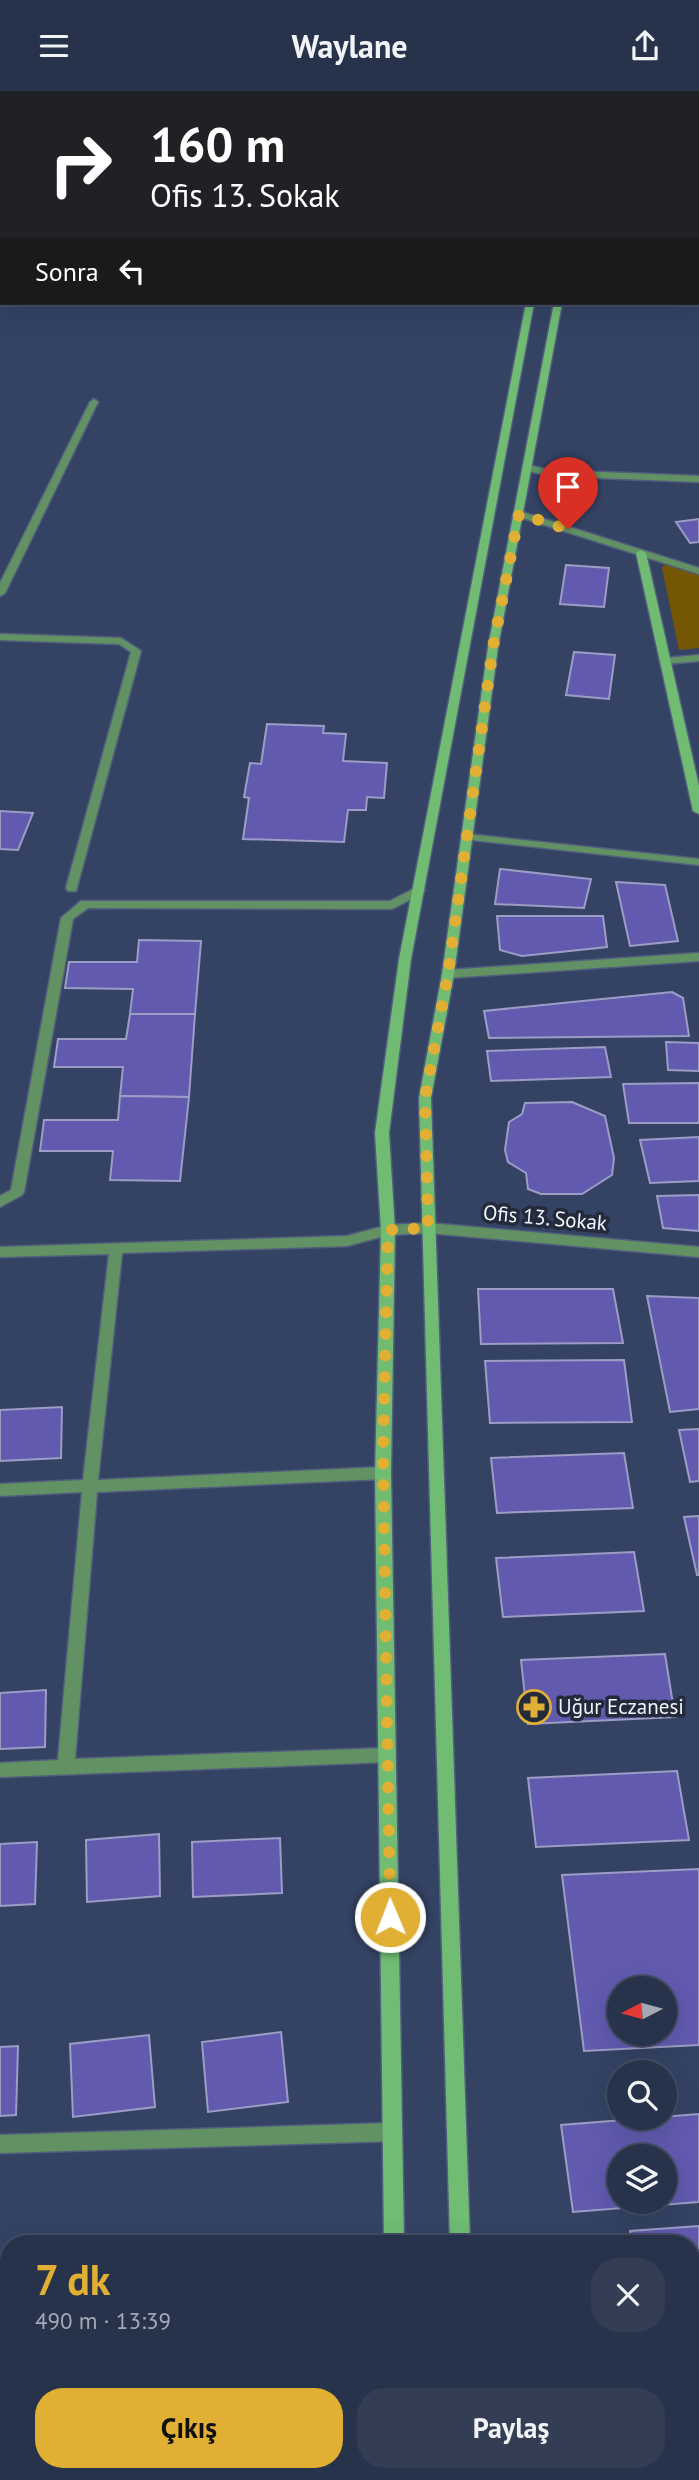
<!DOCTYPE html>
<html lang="tr">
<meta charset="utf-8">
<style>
body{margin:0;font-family:"PT Sans",sans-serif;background:#333e55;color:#f1f3f6;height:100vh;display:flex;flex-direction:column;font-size:26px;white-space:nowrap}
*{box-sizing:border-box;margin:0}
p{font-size:23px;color:#a4aab5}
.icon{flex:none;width:38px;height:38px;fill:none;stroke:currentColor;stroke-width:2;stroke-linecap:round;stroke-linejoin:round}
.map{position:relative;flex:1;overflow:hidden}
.details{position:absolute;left:0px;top:2144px;width:700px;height:247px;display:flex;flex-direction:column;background:#27324b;border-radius:28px 28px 0 0;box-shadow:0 7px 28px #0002,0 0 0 2px #434d63}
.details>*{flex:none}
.hud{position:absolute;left:0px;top:0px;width:700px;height:214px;box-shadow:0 7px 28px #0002,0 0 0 2px #434d63;background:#202124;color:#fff;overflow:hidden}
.needle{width:46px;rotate:264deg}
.fabs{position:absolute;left:607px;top:1885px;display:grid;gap:14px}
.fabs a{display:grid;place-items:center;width:70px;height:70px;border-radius:50%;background:#27324b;box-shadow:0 7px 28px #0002,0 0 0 2px #434d63;font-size:35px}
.pin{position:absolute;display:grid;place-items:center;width:60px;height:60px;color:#fff;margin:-72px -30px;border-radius:50% 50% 50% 0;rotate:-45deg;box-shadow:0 0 7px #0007}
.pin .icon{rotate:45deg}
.me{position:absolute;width:77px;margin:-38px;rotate:359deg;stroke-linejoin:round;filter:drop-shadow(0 0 5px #0008)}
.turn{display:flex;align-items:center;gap:24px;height:147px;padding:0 35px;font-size:32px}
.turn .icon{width:91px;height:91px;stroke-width:2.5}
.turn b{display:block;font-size:49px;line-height:60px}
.then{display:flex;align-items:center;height:66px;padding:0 35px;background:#0003;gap:14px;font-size:26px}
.round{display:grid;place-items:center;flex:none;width:74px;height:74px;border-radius:28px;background:#333e55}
.summary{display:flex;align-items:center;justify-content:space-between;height:119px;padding:0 35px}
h1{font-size:42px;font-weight:600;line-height:52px;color:#e1af34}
.cta{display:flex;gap:14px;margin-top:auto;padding:14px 35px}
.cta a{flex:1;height:80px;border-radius:28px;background:#e1af34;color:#111;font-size:28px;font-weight:600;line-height:80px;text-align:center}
.cta a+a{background:#333e55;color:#f1f3f6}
header{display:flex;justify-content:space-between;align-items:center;height:91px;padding:0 35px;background:#27324b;font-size:32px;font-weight:600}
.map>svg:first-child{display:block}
.built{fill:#3c4d74}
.green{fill:#755703}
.building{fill:#615aaf;stroke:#9c9cc5;stroke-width:2;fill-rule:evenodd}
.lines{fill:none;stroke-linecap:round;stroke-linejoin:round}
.lane-casing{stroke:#525f7c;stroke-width:3}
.street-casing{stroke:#525f7c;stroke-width:3}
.secondary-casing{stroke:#525f7c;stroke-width:3}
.highway-casing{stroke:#525f7c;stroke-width:3}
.lane{fill:#629263;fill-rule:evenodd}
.street{fill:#629263;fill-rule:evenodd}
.secondary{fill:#70bc73;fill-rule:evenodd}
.highway{fill:#80fb87;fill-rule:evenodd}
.route{stroke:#e1af34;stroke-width:12;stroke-dasharray:0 21.6}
.labels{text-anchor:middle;stroke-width:7;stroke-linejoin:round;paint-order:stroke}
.street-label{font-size:21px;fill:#f0f4fc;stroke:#232a39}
.poi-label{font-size:21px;fill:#f0f4fc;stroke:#232a39;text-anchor:start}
</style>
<header><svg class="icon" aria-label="menu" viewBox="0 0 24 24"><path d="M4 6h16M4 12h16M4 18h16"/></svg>Waylane<svg class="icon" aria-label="share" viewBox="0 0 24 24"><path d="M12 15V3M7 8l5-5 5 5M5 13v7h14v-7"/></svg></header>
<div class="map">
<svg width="699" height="2389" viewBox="0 0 699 2389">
<rect width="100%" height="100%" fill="#344364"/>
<!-- built -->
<path class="built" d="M225 0H498L508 2H230Z"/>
<!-- green -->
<path class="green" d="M665 473 699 483V557L679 559 662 477Z"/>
<!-- building -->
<g class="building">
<path d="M699 428V451L690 452 676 431Z"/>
<path d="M566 474 609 477 604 516 560 513Z"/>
<path d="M574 561 615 564 609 608 566 604Z"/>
<path d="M267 633 324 635 323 642 346 643 343 670 387 672 384 707 367 706 366 719H348L344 751 243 748 249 707 244 706 250 672 261 673Z"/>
<path d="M0 720 33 722 18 759 0 758Z"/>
<path d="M500 778 591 788 584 817 495 813Z"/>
<path d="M616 791 665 794 678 850 630 855Z"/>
<path d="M497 825H603L607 856 522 865 500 859Z"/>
<path d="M139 849 201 850 195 923H130L133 898 65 897 69 871H137Z"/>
<path d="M672 901 683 907 689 945 489 947 484 920Z"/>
<path d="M130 923H195L189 1006 120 1005 123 976H54L58 948H126Z"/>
<path d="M666 951 699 952V980L668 979Z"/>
<path d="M605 956 611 986 491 990 487 960Z"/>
<path d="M699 992V1032H629L623 993Z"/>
<path d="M120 1005 189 1006 180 1090 110 1089 113 1060H40L44 1029H118Z"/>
<path d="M572 1011 605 1025 614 1067 612 1084 582 1103H541L528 1098 526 1082 508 1071 505 1059 509 1031 522 1023 525 1012Z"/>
<path d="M699 1046V1090L650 1092 640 1049Z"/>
<path d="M699 1104V1140L663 1137 657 1105Z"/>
<path d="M478 1198H613L623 1252 481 1253Z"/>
<path d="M647 1205 699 1207V1318L670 1321Z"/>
<path d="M624 1269 632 1331 490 1332 485 1270Z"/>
<path d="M62 1316 61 1367 0 1370V1319Z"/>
<path d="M699 1338V1390L690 1391 679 1339Z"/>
<path d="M624 1362 633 1417 497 1422 491 1367Z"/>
<path d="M699 1425V1484H697L684 1426Z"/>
<path d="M634 1461 644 1520 503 1526 496 1467Z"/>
<path d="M665 1563 675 1626 528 1633 521 1569Z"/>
<path d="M46 1599 45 1656 0 1658V1602Z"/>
<path d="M677 1680 689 1749 536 1756 528 1687Z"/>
<path d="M159 1743 160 1805 87 1811 86 1749Z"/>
<path d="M280 1747 282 1802 193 1806 192 1751Z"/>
<path d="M37 1751 35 1813 0 1815V1753Z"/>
<path d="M699 1778V1954L584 1960 562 1784ZM620 1897H665V1942H620Z"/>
<path d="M281 1941 288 2011 208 2021 202 1951Z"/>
<path d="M149 1944 155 2016 73 2026 70 1953Z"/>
<path d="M18 1955 16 2024 0 2025V1956Z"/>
<path d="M699 2023V2111L573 2121 561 2034ZM620 2065H665V2110H620Z"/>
<path d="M699 2135V2228H691V2152H632L630 2140Z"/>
</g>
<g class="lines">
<!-- lane casing -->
<g class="lane-casing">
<path id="lane" d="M528 374 549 379 699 385V391L549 385 525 379V375Z"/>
</g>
<!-- street casing -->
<g class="street-casing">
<g id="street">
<path d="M94 308 98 311 5 502 0 505V492L90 311Z"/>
<path d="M519 420 699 477V483L516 425 514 423Z"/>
<path d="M0 543 121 547 141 560 76 800H68L66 797 131 561 119 553 0 549Z"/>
<path d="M699 564V570L665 573 660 570 665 567Z"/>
<path d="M467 743 699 768V774L463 748V744Z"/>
<path d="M419 795 425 799 423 802 392 818 88 817 73 828 24 1101 22 1104 0 1116V1105L11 1099 61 827 81 810H390Z"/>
<path d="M699 862V870L448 887 442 883 448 879Z"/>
<path d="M428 1132 699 1156V1166L428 1142 388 1144 347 1155 122 1162 98 1389 383 1376 388 1378 391 1382 388 1386 383 1388 97 1401 75 1668 387 1657 393 1659 395 1664 393 1669 387 1671 0 1686V1672L58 1669 82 1401 0 1405V1393L83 1389 109 1163 0 1166V1156L347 1145 388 1134Z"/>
<path d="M393 2032 400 2034 402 2041 400 2048 393 2050 0 2062V2044Z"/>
</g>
</g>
<!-- secondary casing -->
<g class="secondary-casing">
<g id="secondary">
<path d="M195 0H204L206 2H197Z"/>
<path d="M567 0H578L567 2Z"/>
<path d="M663 0H674L661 2Z"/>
<path d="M526 212H534L411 868 389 1042 395 1139 391 1382 404 2152H384L375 1382 381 1139 375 1042 399 868Z"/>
<path d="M554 212H562L498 556 454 883 431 1007 470 2152H450L419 1007 442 883 488 556Z"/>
<path d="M641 459 646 462 699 695V723L693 720 636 462Z"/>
<rect x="386" y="2382" width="20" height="7"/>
<path d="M457 2382H477L478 2389H458Z"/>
</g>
</g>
<!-- highway casing -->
<g class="highway-casing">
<path id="highway" d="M681 0H699V4L698 2Z"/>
</g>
<!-- lane -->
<use href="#lane" class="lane"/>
<!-- street -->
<use href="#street" class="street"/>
<!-- secondary -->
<use href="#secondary" class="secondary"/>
<!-- highway -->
<use href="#highway" class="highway"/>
</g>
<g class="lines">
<!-- route -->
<path class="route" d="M390 1826 383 1362 388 1139 428 1137 425 1007 448 883 493 556 519 423 568 438"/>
</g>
<!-- icons -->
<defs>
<g id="pharmacy-ring" transform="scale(1.75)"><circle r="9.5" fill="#232a39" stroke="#e1af34" stroke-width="1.5"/><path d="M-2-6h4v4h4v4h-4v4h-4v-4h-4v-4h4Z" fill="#e1af34"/></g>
</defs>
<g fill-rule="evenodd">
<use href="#pharmacy-ring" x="534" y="1616"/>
</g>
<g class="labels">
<!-- street labels -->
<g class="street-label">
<text transform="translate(545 1127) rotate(5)" y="7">Ofis 13. Sokak</text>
</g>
<!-- poi labels -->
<g class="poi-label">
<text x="558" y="1623">Uğur Eczanesi</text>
</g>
</g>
</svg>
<div class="fabs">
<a><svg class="needle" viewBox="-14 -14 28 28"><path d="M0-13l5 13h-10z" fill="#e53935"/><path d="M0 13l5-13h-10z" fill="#a4aab5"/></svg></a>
<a><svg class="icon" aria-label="search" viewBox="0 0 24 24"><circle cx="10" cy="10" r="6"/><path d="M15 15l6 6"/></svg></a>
<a><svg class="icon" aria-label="layers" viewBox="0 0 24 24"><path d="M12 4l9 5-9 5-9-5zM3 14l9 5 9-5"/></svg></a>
</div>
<div class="pin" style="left:568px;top:438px;background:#d93025"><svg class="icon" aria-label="arrive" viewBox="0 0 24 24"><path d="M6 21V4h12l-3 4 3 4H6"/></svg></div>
<svg class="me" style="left:390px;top:1826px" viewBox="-20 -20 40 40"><circle r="17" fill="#e1af34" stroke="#fff" stroke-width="3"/><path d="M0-11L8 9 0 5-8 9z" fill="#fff"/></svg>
<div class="hud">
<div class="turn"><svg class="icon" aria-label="right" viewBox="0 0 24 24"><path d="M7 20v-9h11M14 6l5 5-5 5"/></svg><div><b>160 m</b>Ofis 13. Sokak</div></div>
<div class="then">Sonra<svg class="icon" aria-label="left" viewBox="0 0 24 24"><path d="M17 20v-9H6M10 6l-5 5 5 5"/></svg></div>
</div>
<section class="details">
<div class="summary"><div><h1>7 dk</h1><p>490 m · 13:39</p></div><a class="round"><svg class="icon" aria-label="close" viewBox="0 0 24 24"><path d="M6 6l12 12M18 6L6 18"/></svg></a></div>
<div class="cta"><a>Çıkış</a><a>Paylaş</a></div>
</section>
</div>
